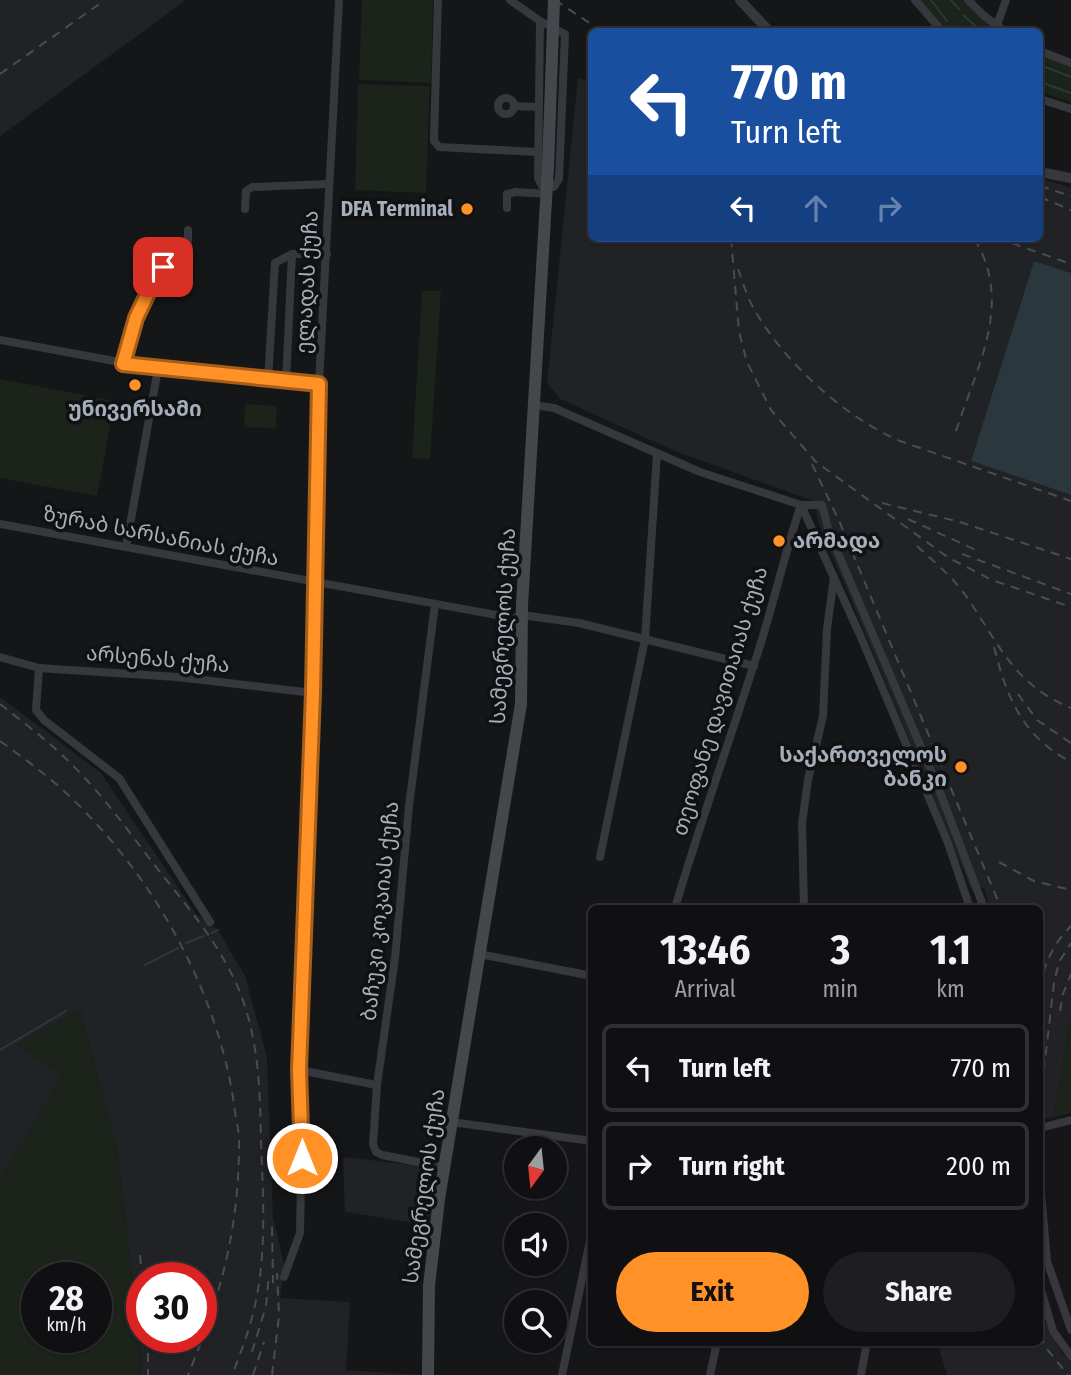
<!DOCTYPE html>
<meta charset="utf-8">
<style>
body{margin:0;font-family:"Fira Sans Condensed","Noto Sans Georgian",sans-serif;background:#1e1e20;color:#f1f3f6;height:100vh;display:flex;flex-direction:column;font-size:26px;white-space:nowrap}
*{box-sizing:border-box;margin:0}
p{font-size:23px;color:#9c9d9f}
.icon{flex:none;width:38px;height:38px;fill:none;stroke:currentColor;stroke-width:2;stroke-linecap:round;stroke-linejoin:round}
.map{position:relative;flex:1;overflow:hidden}
.panel{position:absolute;left:588px;top:905px;width:455px;height:441px;display:flex;flex-direction:column;background:#101012;border-radius:10px;box-shadow:0 2px 5px #0004,0 0 0 2px #303032}
.panel>*{flex:none}
.guide{position:absolute;left:588px;top:28px;width:455px;height:214px;border-radius:10px;box-shadow:0 2px 5px #0004,0 0 0 2px #303032;background:#1a4fa0;color:#fff;overflow:hidden}
.needle{width:46px;rotate:195deg}
.controls{position:absolute;left:504px;top:1136px;display:grid;gap:14px}
.controls a{display:grid;place-items:center;width:63px;height:63px;border-radius:50%;background:#101012;box-shadow:0 2px 5px #0004,0 0 0 2px #303032;font-size:35px}
.speed{position:absolute;left:21px;top:1262px;display:flex;gap:14px;font-size:35px;font-weight:700;text-align:center}
.speed>*{display:grid;place-content:center;width:91px;height:91px;border-radius:50%;background:#101012;box-shadow:0 2px 5px #0004,0 0 0 2px #303032;line-height:1}
.speed small{font-size:18px;font-weight:400}
.speed .limit{border:10px solid #d22;background:#fff;color:#111}
.pin{position:absolute;display:grid;place-items:center;width:60px;height:60px;color:#fff;margin:-30px;border-radius:14px;box-shadow:0 4px 10px #0006}
.me{position:absolute;width:77px;margin:-38px;rotate:0deg;stroke-linejoin:round;filter:drop-shadow(0 0 5px #0008)}
.turn{display:flex;align-items:center;gap:24px;height:147px;padding:0 28px;font-size:32px}
.turn .icon{width:91px;height:91px;stroke-width:2.5}
.turn b{display:block;font-size:49px;line-height:60px}
.lanes{display:flex;align-items:center;height:66px;padding:0 28px;background:#0003;justify-content:center;gap:35px;direction:ltr}
.lanes .off{opacity:.35}
.eta{display:flex;justify-content:space-evenly;align-items:center;height:119px;text-align:center}
.eta b{font-size:42px;font-weight:700;line-height:49px}
.cta{display:flex;gap:14px;margin-top:auto;padding:14px 28px}
.cta a{flex:1;height:80px;border-radius:42px;background:#ff9126;color:#111;font-size:28px;font-weight:700;line-height:80px;text-align:center}
.cta a+a{background:#1e1e20;color:#f1f3f6}
ul{padding:0;list-style:none}
li{display:flex;align-items:center;gap:21px;height:88px;margin:0 14px 10px;padding:0 14px;border:4px solid #303032;border-radius:10px}
li div{flex:1}
li b{display:block;font-size:26px}
li em{font-style:normal}
.map>svg:first-child{display:block}
.built{fill:#212225;fill-rule:evenodd}
.green{fill:#1b231b;fill-rule:evenodd}
.water{fill:#2a383d}
.lines{fill:none;stroke-linecap:round;stroke-linejoin:round}
.stream{stroke:#2a383d;stroke-width:2}
.minor{stroke:#36383d;stroke-width:8}
.tertiary{stroke:#36383d;stroke-width:10}
.secondary{stroke:#44484d;stroke-width:12}
.rail{stroke:#494d52;stroke-width:2;stroke-dasharray:9 7;stroke-linecap:butt}
.secondary-bridge{stroke:#44484d;stroke-width:12}
.route-casing{stroke:#a65e19;stroke-width:18}
.route{stroke:#ff9126;stroke-width:12}
.poi-dot{fill:#ff9126;stroke:#101113;stroke-width:2.5}
.labels{text-anchor:middle;stroke-width:7;stroke-linejoin:round;paint-order:stroke}
.poi-label{font-size:21px;font-weight:bold;fill:#a6afb9;stroke:#101113;text-anchor:end}
.street-label{font-size:21px;fill:#a6afb9;stroke:#101113}
</style>
<div class="map">
<svg width="1071" height="1375" viewBox="0 0 1071 1375">
<rect width="100%" height="100%" fill="#151618"/>
<!-- built -->
<g class="built">
<path d="M0 0H186L0 136Z"/>
<path d="M578 78 591 81 592 238H1040V178L1071 188V273L1034 261 971 461 1071 495V1016L1054 1117 1040 1120V908H990L984 888 972 891 845 585 821 531 813 501 675 451 560 399 547 383Z"/>
<path d="M0 697 101 773 196 914 218 930 245 976 267 1057 273 1217 284 1264 280 1298 350 1302 346 1370 422 1375H140L142 1363 117 1150 80 1010 17 1045 63 1075 0 1179ZM142 1278H201V1337H142Z"/>
<path d="M343 1157 421 1166 435 1175 429 1225 345 1212Z"/>
<path d="M1040 1305 1042 1316 1062 1353 1071 1362V1375H947L937 1342H1040Z"/>
</g>
<!-- green -->
<g class="green">
<path d="M362 0H433L431 83 359 80Z"/>
<path d="M919 0H964L1000 31H949Z"/>
<path d="M1040 55 1071 66V102L1040 92Z"/>
<path d="M358 84 430 86 426 193 355 190Z"/>
<path d="M422 291H441L430 459 412 458Z"/>
<path d="M0 379 115 401 97 496 0 478Z"/>
<path d="M245 404 277 406 276 428 244 427Z"/>
<path d="M80 1010 117 1150 142 1363 140 1375H0V1179L63 1075 17 1045ZM37 1278H96V1337H37Z"/>
<path d="M1071 1016V1113L1054 1117Z"/>
</g>
<!-- water -->
<path class="water" d="M1034 261 1071 273V495L971 461Z"/>
<g class="lines">
<!-- stream -->
<g class="stream">
<path d="M931 0 947 21"/>
<path d="M951 0 959 9"/>
<path d="M963 15 982 32"/>
<path d="M952 26 958 32"/>
<path d="M1040 65 1071 77"/>
<path d="M1040 82 1071 93"/>
<path d="M212 933 218 930"/>
<path d="M186 943 204 936"/>
<path d="M145 965 178 948"/>
<path d="M0 1050 66 1011"/>
</g>
<!-- minor -->
<g class="minor">
<path d="M438 0 434 137V141L439 147 537 152"/>
<path d="M510 0 540 21 565 34 559 179 554 187 542 186 538 178 540 21"/>
<path d="M915 0 943 32"/>
<path d="M968 0 983 15 1006 32"/>
<path d="M997 25 1006 0"/>
<path d="M1040 51 1071 63"/>
<circle cx="506" cy="106" r="8"/>
<path d="M1040 99 1071 109"/>
<path d="M514 106 538 107"/>
<path d="M507 208V194L516 192 548 194"/>
<path d="M245 209 246 191 252 187 328 184"/>
<path d="M0 340 158 369 319 384"/>
<path d="M123 364 136 318 159 270C168 263 180 267 188 259V230"/>
<path d="M268 380 275 263 292 254H327"/>
<path d="M286 382 292 254"/>
<path d="M533 405 554 408 700 472 801 505H822L829 532 938 787 984 908"/>
<path d="M801 505 860 635 948 843 970 908"/>
<path d="M0 524 513 618 522 615 579 623 754 666"/>
<path d="M126 547 158 369"/>
<path d="M435 604 409 806 395 958 377 1085 373 1144 376 1152 382 1155 444 1167"/>
<path d="M0 657 39 668 177 677 313 693"/>
<path d="M39 668 36 710 44 720 119 778 210 922"/>
<path d="M600 857 645 639 657 454"/>
<path d="M675 908C699 826 728 746 754 664 772 612 783 558 801 505"/>
<path d="M804 908 802 823 808 780 823 716 827 629 834 577"/>
<path d="M479 954 592 976"/>
<path d="M299 1070 377 1085"/>
<path d="M451 1122 592 1141"/>
<path d="M1040 1128 1071 1120"/>
<path d="M1040 1182 1047 1261 1071 1330"/>
<path d="M284 1277 300 1233 302 1134 299 1070 313 693 319 384 339 0"/>
<path d="M1040 1286 1053 1331 1071 1356"/>
<path d="M562 1375 592 1231"/>
<path d="M710 1375 717 1342"/>
<path d="M861 1375 867 1342"/>
</g>
<!-- tertiary -->
<g class="tertiary">
<path d="M740 0 770 32"/>
<path d="M1040 172 1071 178"/>
</g>
<!-- secondary -->
<path class="secondary" d="M428 1375 429 1286 439 1199 521 704 522 605 548 167"/>
<!-- rail -->
<g class="rail">
<path d="M555 0 603 32"/>
<path d="M0 74 105 0"/>
<path d="M1040 186 1071 196"/>
<path d="M1040 197 1071 210"/>
<path d="M731 238 739 332 747 362 771 410 816 462 949 558 992 580 1071 607"/>
<path d="M907 238 912 241"/>
<path d="M997 238 1071 264"/>
<path d="M738 269C743 282 747 297 754 309 784 362 844 417 900 441L1071 501"/>
<path d="M956 431C977 366 1014 303 974 238"/>
<path d="M812 464 840 523 1001 908"/>
<path d="M882 503 960 522 1071 559"/>
<path d="M908 519 978 551"/>
<path d="M917 546C934 562 953 577 966 596 1000 645 1013 684 1071 708"/>
<path d="M962 554 1071 594"/>
<path d="M994 647C1007 698 1022 736 1071 762"/>
<path d="M1018 694 1037 720 1071 743"/>
<path d="M0 704C28 726 56 747 80 773 111 805 136 842 163 876 193 913 224 951 241 995 259 1043 260 1091 261 1141 263 1196 267 1251 255 1305 250 1329 241 1352 232 1375"/>
<path d="M0 741C32 764 63 787 89 816 163 893 222 1005 235 1112 237 1124 240 1136 239 1149 238 1234 220 1297 188 1375"/>
<path d="M999 862 1034 881 1071 890"/>
<path d="M1040 988C1044 964 1053 944 1071 926"/>
<path d="M1060 1011 1063 994 1071 974"/>
<path d="M1040 1103 1054 983 1059 962 1071 943"/>
<path d="M272 1227 273 1283"/>
<path d="M140 1255 142 1278"/>
<path d="M1040 1335 1047 1349 1068 1375"/>
<path d="M148 1337V1375"/>
<path d="M252 1352 266 1306 269 1274"/>
<path d="M253 1375 264 1342"/>
<path d="M272 1375 279 1316 277 1273"/>
</g>
<!-- secondary-bridge -->
<path class="secondary-bridge" d="M548 167 554 0"/>
</g>
<g class="lines">
<!-- route casing -->
<g class="route-casing">
<path id="route" d="M163 267 159 270 136 318 123 364 319 384 313 692 299 1070 302 1158"/>
</g>
<!-- route -->
<use href="#route" class="route"/>
</g>
<!-- markers -->
<g class="poi-dot">
<circle cx="467" cy="209" r="7"/>
<circle cx="135" cy="385" r="7"/>
<circle cx="779" cy="541" r="7"/>
<circle cx="961" cy="767" r="7"/>
</g>
<g class="labels">
<!-- poi labels -->
<g class="poi-label">
<text x="453" y="216">DFA Terminal</text>
<text x="135" y="416" text-anchor="middle">უნივერსამი</text>
<text x="793" y="548" text-anchor="start">არმადა</text>
<text x="947" y="762">საქართველოს<tspan x="947" dy="24">ბანკი</tspan></text>
</g>
<!-- street labels -->
<g class="street-label">
<text transform="translate(307 282) rotate(-87)" y="7">ელადას ქუჩა</text>
<text transform="translate(161 536) rotate(11)" y="7">ზურაბ სარსანიას ქუჩა</text>
<text transform="translate(503 626) rotate(-87)" y="7">სამეგრელოს ქუჩა</text>
<text transform="translate(158 659) rotate(5)" y="7">არსენას ქუჩა</text>
<text transform="translate(720 701) rotate(-73)" y="7">თეოფანე დავითაიას ქუჩა</text>
<text transform="translate(380 911) rotate(-84)" y="7">ბაჩუკი კოკაიას ქუჩა</text>
<text transform="translate(424 1186) rotate(-82)" y="7">სამეგრელოს ქუჩა</text>
</g>
</g>
</svg>
<div class="controls">
<a><svg class="needle" viewBox="-14 -14 28 28"><path d="M0-13l5 13h-10z" fill="#e53935"/><path d="M0 13l5-13h-10z" fill="#9c9d9f"/></svg></a>
<a><svg class="icon" aria-label="sound" viewBox="0 0 24 24"><path d="M4 9h4l5-4v14l-5-4H4zM17 9q2 3 0 6"/></svg></a>
<a><svg class="icon" aria-label="search" viewBox="0 0 24 24"><circle cx="10" cy="10" r="6"/><path d="M15 15l6 6"/></svg></a>
</div>
<div class="speed"><div>28<small>km/h</small></div><div class="limit">30</div></div>
<div class="pin" style="left:163px;top:267px;background:#d93025"><svg class="icon" aria-label="arrive" viewBox="0 0 24 24"><path d="M6 21V4h12l-3 4 3 4H6"/></svg></div>
<svg class="me" style="left:302px;top:1158px" viewBox="-20 -20 40 40"><circle r="17" fill="#ff9126" stroke="#fff" stroke-width="3"/><path d="M0-11L8 9 0 5-8 9z" fill="#fff"/></svg>
<div class="guide">
<div class="turn"><svg class="icon" aria-label="left" viewBox="0 0 24 24"><path d="M17 20v-9H6M10 6l-5 5 5 5"/></svg><div><b>770 m</b>Turn left</div></div>
<div class="lanes"><svg class="icon" aria-label="left" viewBox="0 0 24 24"><path d="M17 20v-9H6M10 6l-5 5 5 5"/></svg><svg class="icon off" aria-label="ahead" viewBox="0 0 24 24"><path d="M12 20V5M6 11l6-6 6 6"/></svg><svg class="icon off" aria-label="right" viewBox="0 0 24 24"><path d="M7 20v-9h11M14 6l5 5-5 5"/></svg></div>
</div>
<section class="panel">
<div class="eta">
<div><b>13:46</b><p>Arrival</p></div>
<div><b>3</b><p>min</p></div>
<div><b>1.1</b><p>km</p></div>
</div>
<ul>
<li><svg class="icon" aria-label="left" viewBox="0 0 24 24"><path d="M17 20v-9H6M10 6l-5 5 5 5"/></svg><div><b>Turn left</b></div><em>770 m</em></li>
<li><svg class="icon" aria-label="right" viewBox="0 0 24 24"><path d="M7 20v-9h11M14 6l5 5-5 5"/></svg><div><b>Turn right</b></div><em>200 m</em></li>
</ul>
<div class="cta"><a>Exit</a><a>Share</a></div>
</section>
</div>
